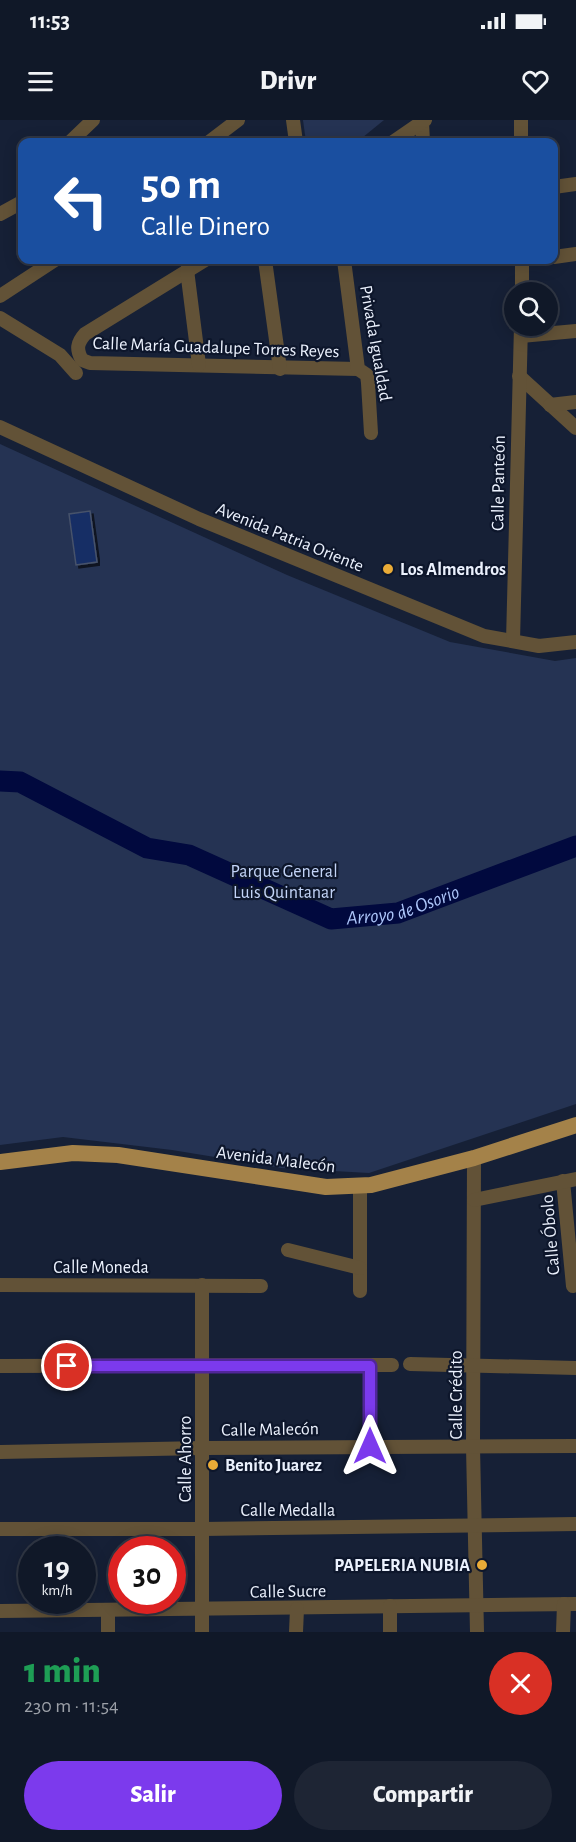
<!DOCTYPE html>
<html lang="es">
<meta charset="utf-8">
<style>
body{margin:0;font-family:"Alegreya Sans",sans-serif;background:#1e2534;color:#f1f3f6;height:100vh;display:flex;flex-direction:column;font-size:22px;white-space:nowrap}
*{box-sizing:border-box;margin:0}
p{font-size:20px;color:#9ca0a8}
.icon{flex:none;width:33px;height:33px;fill:none;stroke:currentColor;stroke-width:2;stroke-linecap:round;stroke-linejoin:round}
.map{position:relative;height:1512px;overflow:hidden}
.panel{display:flex;flex-direction:column;background:#101828;flex:1}
.panel>*{flex:none}
.banner{position:absolute;left:18px;top:18px;width:540px;height:126px;border-radius:12px;box-shadow:0 3px 15px #0003,0 0 0 2px #303745;background:#1a4fa0;color:#fff;overflow:hidden}
.controls{position:absolute;left:504px;top:162px;display:grid;gap:12px}
.controls a{display:grid;place-items:center;width:54px;height:54px;border-radius:50%;background:#101828;box-shadow:0 3px 15px #0003,0 0 0 2px #303745;font-size:30px}
.speed{position:absolute;left:18px;top:1416px;display:flex;gap:12px;font-size:30px;font-weight:700;text-align:center}
.speed>*{display:grid;place-content:center;width:78px;height:78px;border-radius:50%;background:#101828;box-shadow:0 3px 15px #0003,0 0 0 2px #303745;line-height:1}
.speed small{font-size:15px;font-weight:400}
.speed .limit{border:9px solid #d22;background:#fff;color:#111}
.pin{position:absolute;display:grid;place-items:center;width:51px;height:51px;color:#fff;margin:-26px;border:3px solid #fff;border-radius:50%;box-shadow:0 2px 6px #0007}
.me{position:absolute;width:66px;margin:-33px;rotate:0deg;stroke-linejoin:round;filter:drop-shadow(0 0 4px #0008)}
.turn{display:flex;align-items:center;gap:21px;height:126px;padding:0 24px;font-size:27px}
.turn .icon{width:78px;height:78px;stroke-width:2.5}
.turn b{display:block;font-size:42px;line-height:51px}
.round{display:grid;place-items:center;flex:none;width:63px;height:63px;border-radius:32px;background:#1e2534}
.headline{display:flex;align-items:center;justify-content:space-between;height:102px;padding:0 24px}
h1{font-size:36px;font-weight:800;line-height:45px;color:#1e9e55}
.action{display:flex;gap:12px;margin-top:auto;padding:12px 24px}
.action a{flex:1;height:69px;border-radius:36px;background:#7c3aed;color:#fff;font-size:24px;font-weight:800;line-height:69px;text-align:center}
.action a+a{background:#1e2534;color:#f1f3f6}
.status{display:flex;justify-content:space-between;align-items:center;height:42px;padding:0 30px;background:#101828;direction:ltr}
.status svg{height:16px;fill:currentColor}
header{display:flex;justify-content:space-between;align-items:center;height:78px;padding:0 24px;background:#101828;font-size:27px;font-weight:800}
.map>svg:first-child{display:block}
.green{fill:#253353}
.lines{fill:none;stroke-linecap:round;stroke-linejoin:round}
.river{stroke:#01093e;stroke-width:21}
.building{fill:#192e65;stroke:#46526b;stroke-width:1.5;filter:url(#shadow)}
.minor{stroke:#625237;stroke-width:14}
.major{stroke:#a48249;stroke-width:16}
.route-casing{stroke:#51269a;stroke-width:15}
.route{stroke:#7c3aed;stroke-width:10}
.poi-dot{fill:#e9ab37;stroke:#0d162b;stroke-width:2}
.labels{text-anchor:middle;stroke-width:4.5;stroke-linejoin:round;paint-order:stroke}
.street-label{font-size:18px;fill:#ebf1fd;stroke:#0d162b}
.poi-label{font-size:18px;font-weight:bold;fill:#ebf1fd;stroke:#0d162b;text-anchor:start}
.park-label{font-size:18px;fill:#c3d4f7;stroke:#0d162b}
.water-label{font-size:20px;font-style:italic;fill:#acc5f9;stroke:#0d162b}
</style>
<div class="status"><b>11:53</b><svg viewBox="0 0 49 12"><path d="M0 12V9h3v3zM5 12V6h3v6zM10 12V3h3v9zM15 12V0h3v12zM26 1h20v11H26zM47 4h2v5h-2z"/></svg></div>
<header><svg class="icon" aria-label="menu" viewBox="0 0 24 24"><path d="M4 6h16M4 12h16M4 18h16"/></svg>Drivr<svg class="icon" aria-label="heart" viewBox="0 0 24 24"><path d="M12 20l-8-8c-3-5 5-10 8-4 3-6 11-1 8 4z"/></svg></header>
<div class="map">
<svg width="576" height="1512" viewBox="0 0 576 1512">
<defs>
<filter id="shadow"><feDropShadow dx="3" dy="3" stdDeviation="0" flood-color="#0009"/></filter>
</defs>
<rect width="100%" height="100%" fill="#162036"/>
<!-- green -->
<g class="green">
<path d="M303 0H384L357 22H306Z"/>
<path d="M0 324 287 455 450 522 555 541 576 538V984L369 1053 281 1048 172 1030 63 1017 0 1025Z"/>
</g>
<g class="lines">
<!-- river -->
<path class="river" id="s1" d="M0 661 20 662 147 728 189 735 331 799 398 793 576 726"/>
</g>
<!-- building -->
<path class="building" d="M90 391 97 442 76 445 69 394Z"/>
<g class="lines">
<!-- minor -->
<g class="minor">
<path d="M293 0 296 22"/>
<path d="M422 2 423 22"/>
<path d="M70 22 93 0"/>
<path d="M209 22 238 0"/>
<path d="M393 22 425 0"/>
<path d="M521 22V0"/>
<path d="M554 67 576 64"/>
<path d="M0 94 22 82"/>
<path d="M554 137 576 134"/>
<path d="M205 140 85 214C77 223 76 229 82 240L90 243 358 249"/>
<path d="M265 140 280 249"/>
<path d="M344 140 358 249 367 255 368 263 371 313"/>
<path d="M187 150 199 245"/>
<path d="M522 172V140"/>
<path d="M0 176 55 140"/>
<path d="M0 198 60 235 76 253"/>
<path d="M521 216 576 211"/>
<path d="M519 256 576 308"/>
<path d="M550 285 576 282"/>
<path d="M0 307 199 399 484 516 539 526 576 522"/>
<path d="M513 521 521 206"/>
<path d="M474 1038 473 1327 477 1512"/>
<path d="M563 1061 573 1166"/>
<path d="M360 1066V1171"/>
<path d="M474 1080 576 1059"/>
<path d="M288 1130 360 1148"/>
<path d="M0 1165 261 1166"/>
<path d="M410 1244 576 1248"/>
<path d="M0 1246 392 1245"/>
<path d="M370 1246V1326"/>
<path d="M0 1332 203 1328 576 1326"/>
<path d="M0 1409H203L576 1404"/>
<path d="M0 1491 576 1484"/>
<path d="M108 1512V1491"/>
<path d="M202 1512V1165"/>
<path d="M296 1512 297 1489"/>
<path d="M390 1512V1486"/>
<path d="M563 1512 564 1484"/>
</g>
<!-- major -->
<path class="major" d="M0 1042 73 1033 118 1035 326 1067 371 1065 474 1038 576 1005"/>
</g>
<g class="lines">
<!-- route casing -->
<g class="route-casing">
<path id="route" d="M67 1246H370V1326"/>
</g>
<!-- route -->
<use href="#route" class="route"/>
</g>
<!-- markers -->
<g class="poi-dot">
<circle cx="388" cy="449" r="6"/>
<circle cx="213" cy="1345" r="6"/>
<circle cx="482" cy="1445" r="6"/>
</g>
<g class="labels">
<!-- street labels -->
<g class="street-label">
<text transform="translate(376 223) rotate(80)" y="6">Privada Igualdad</text>
<text transform="translate(216 227) rotate(2)" y="6">Calle María Guadalupe Torres Reyes</text>
<text transform="translate(498 363) rotate(-89)" y="6">Calle Panteón</text>
<text transform="translate(290 417) rotate(22)" y="6">Avenida Patria Oriente</text>
<text transform="translate(276 1039) rotate(7)" y="6">Avenida Malecón</text>
<text transform="translate(550 1115) rotate(-95)" y="6">Calle Óbolo</text>
<text x="101" y="1153">Calle Moneda</text>
<text transform="translate(456 1275) rotate(-90)" y="6">Calle Crédito</text>
<text transform="translate(270 1309) rotate(-1)" y="6">Calle Malecón</text>
<text transform="translate(185 1339) rotate(-90)" y="6">Calle Ahorro</text>
<text x="288" y="1396">Calle Medalla</text>
<text transform="translate(288 1471) rotate(-1)" y="6">Calle Sucre</text>
</g>
<!-- poi labels -->
<g class="poi-label">
<text x="400" y="455">Los Almendros</text>
<text x="225" y="1351">Benito Juarez</text>
<text x="470" y="1451" text-anchor="end">PAPELERIA NUBIA</text>
</g>
<!-- park labels -->
<g class="park-label">
<text x="284" y="757">Parque General<tspan x="284" dy="21">Luis Quintanar</tspan></text>
</g>
<!-- water labels -->
<g class="water-label">
<text dy="7" stroke="none"><textPath href="#s1" startOffset="435">Arroyo de Osorio</textPath></text>
</g>
</g>
</svg>
<div class="controls">
<a><svg class="icon" aria-label="search" viewBox="0 0 24 24"><circle cx="10" cy="10" r="6"/><path d="M15 15l6 6"/></svg></a>
</div>
<div class="speed"><div>19<small>km/h</small></div><div class="limit">30</div></div>
<div class="pin" style="left:67px;top:1246px;background:#d93025"><svg class="icon" aria-label="arrive" viewBox="0 0 24 24"><path d="M6 21V4h12l-3 4 3 4H6"/></svg></div>
<svg class="me" style="left:370px;top:1326px" viewBox="-20 -20 40 40"><path d="M0-17L14 15 0 8-14 15z" fill="#7c3aed" stroke="#fff" stroke-width="4"/></svg>
<div class="banner">
<div class="turn"><svg class="icon" aria-label="left" viewBox="0 0 24 24"><path d="M17 20v-9H6M10 6l-5 5 5 5"/></svg><div><b>50 m</b>Calle Dinero</div></div>
</div>
</div>
<section class="panel">
<div class="headline"><div><h1>1 min</h1><p>230 m · 11:54</p></div><a class="round" style="background:#d93025;color:#fff"><svg class="icon" aria-label="close" viewBox="0 0 24 24"><path d="M6 6l12 12M18 6L6 18"/></svg></a></div>
<div class="action"><a>Salir</a><a>Compartir</a></div>
</section>
